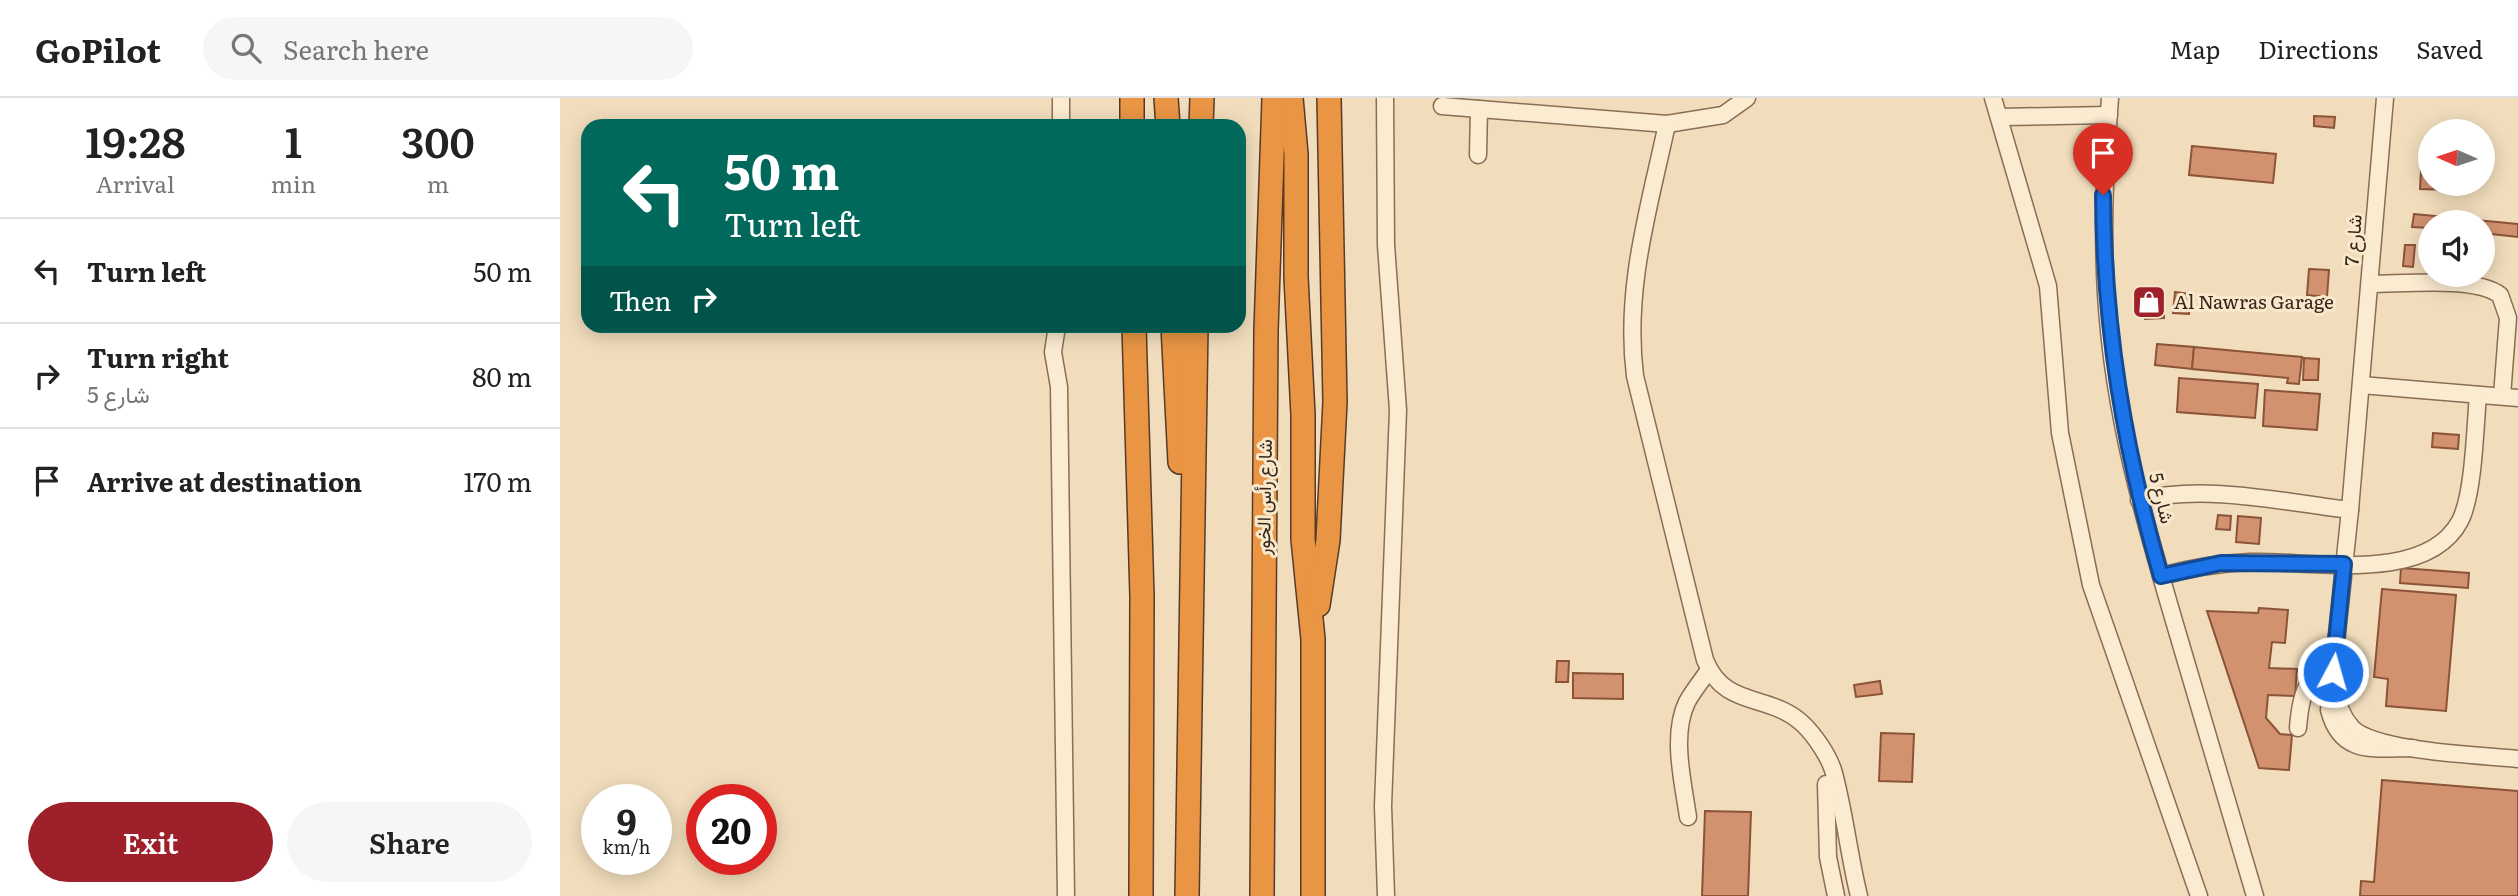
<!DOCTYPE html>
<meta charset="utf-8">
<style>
body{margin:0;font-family:Literata,Vazirmatn,serif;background:#f6f6f6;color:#222;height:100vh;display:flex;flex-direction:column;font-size:26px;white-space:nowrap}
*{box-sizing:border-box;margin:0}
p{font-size:23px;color:#767676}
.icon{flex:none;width:38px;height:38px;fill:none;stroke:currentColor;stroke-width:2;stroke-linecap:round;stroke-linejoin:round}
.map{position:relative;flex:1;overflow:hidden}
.details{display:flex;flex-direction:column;background:#fff;width:560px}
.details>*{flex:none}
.guide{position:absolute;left:21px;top:21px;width:665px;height:214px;border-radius:21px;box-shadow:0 4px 18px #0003;background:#00695c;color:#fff;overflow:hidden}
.needle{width:46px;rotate:273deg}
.tools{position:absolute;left:1858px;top:21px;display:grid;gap:14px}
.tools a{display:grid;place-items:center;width:77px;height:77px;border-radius:50%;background:#fff;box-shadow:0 4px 18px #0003;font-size:35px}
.speed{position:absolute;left:21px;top:686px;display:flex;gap:14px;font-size:35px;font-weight:700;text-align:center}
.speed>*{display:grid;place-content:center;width:91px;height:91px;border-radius:50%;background:#fff;box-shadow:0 4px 18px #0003;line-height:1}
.speed small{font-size:18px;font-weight:400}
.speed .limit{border:10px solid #d22;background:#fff;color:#111}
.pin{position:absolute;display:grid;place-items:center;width:60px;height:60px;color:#fff;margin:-72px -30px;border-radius:50% 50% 50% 0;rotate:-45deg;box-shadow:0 0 7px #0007}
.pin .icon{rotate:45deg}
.me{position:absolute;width:77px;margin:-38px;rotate:6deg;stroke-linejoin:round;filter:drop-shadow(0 0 5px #0008)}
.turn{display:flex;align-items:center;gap:24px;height:147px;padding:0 28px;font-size:32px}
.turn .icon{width:91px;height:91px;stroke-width:2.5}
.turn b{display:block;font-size:49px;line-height:60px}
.then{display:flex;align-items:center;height:66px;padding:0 28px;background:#0003;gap:14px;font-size:26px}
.eta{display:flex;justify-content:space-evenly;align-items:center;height:119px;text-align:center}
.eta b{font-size:42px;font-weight:600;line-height:49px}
.button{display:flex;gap:14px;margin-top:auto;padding:14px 28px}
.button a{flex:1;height:80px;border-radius:42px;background:#9d202a;color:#fff;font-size:28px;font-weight:600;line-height:80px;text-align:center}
.button a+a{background:#f6f6f6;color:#222}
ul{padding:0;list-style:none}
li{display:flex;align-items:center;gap:21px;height:105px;padding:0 28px;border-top:2px solid #e0e0e0}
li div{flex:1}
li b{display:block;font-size:26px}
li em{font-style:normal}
header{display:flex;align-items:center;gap:42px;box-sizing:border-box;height:98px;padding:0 35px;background:#fff;border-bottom:2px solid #e0e0e0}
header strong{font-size:33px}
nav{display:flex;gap:38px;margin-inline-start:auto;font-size:24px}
.search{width:490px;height:63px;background:#f6f6f6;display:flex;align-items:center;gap:18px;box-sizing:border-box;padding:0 24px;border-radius:38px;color:#767676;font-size:26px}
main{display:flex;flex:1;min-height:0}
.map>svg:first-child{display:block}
.building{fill:#d2916f;stroke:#8b5338;stroke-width:2}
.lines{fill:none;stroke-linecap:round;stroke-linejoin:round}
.minor-casing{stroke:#8a6d54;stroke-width:19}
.highway-casing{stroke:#573b29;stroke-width:26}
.minor{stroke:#fbebd0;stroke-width:16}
.highway{stroke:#e99544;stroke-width:23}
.route-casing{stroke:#114b97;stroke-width:18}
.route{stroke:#1a73e8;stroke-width:12}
.labels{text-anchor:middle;stroke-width:6;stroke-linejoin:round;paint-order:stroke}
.street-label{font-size:19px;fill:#38261a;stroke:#f8e8cc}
.poi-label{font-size:19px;fill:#38261a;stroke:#f8e8cc;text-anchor:start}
</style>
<header>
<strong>GoPilot</strong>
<div class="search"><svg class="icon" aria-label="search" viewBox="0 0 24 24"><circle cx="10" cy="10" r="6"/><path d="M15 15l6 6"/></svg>Search here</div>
<nav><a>Map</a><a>Directions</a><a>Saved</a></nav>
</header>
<main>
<section class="details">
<div class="eta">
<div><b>19:28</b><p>Arrival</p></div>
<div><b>1</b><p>min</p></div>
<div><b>300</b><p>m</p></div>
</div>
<ul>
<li><svg class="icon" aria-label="left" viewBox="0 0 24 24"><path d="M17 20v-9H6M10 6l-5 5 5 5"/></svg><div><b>Turn left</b></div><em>50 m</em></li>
<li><svg class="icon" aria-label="right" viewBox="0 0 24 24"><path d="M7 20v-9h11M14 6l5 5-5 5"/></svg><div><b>Turn right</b><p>شارع 5</p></div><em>80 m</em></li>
<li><svg class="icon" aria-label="arrive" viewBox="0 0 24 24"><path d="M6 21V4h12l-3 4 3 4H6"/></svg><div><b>Arrive at destination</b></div><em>170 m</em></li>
</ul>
<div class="button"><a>Exit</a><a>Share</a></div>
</section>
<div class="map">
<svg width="1958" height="798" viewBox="0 0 1958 798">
<rect width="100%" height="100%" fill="#f1ddbc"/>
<!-- building -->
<g class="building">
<path d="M1754 18 1775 19 1774 30 1754 28Z"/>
<path d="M1632 48 1716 56 1713 85 1629 77Z"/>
<path d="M1861 72 1871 73V86H1889L1888 92 1860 91Z"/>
<path d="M1854 116 1958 126V139L1923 135V124H1871V130L1852 129Z"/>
<path d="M1845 147H1855L1853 169 1843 168Z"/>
<path d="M1749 171 1769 172 1767 199 1747 197Z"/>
<path d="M1615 194 1631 196 1629 216 1613 215Z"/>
<path d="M1603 199 1604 220 1585 221 1583 200Z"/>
<path d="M1597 246 1634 249 1632 271 1595 267Z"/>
<path d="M1634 249 1742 259 1739 286 1727 285 1728 280 1632 271Z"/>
<path d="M1744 260 1759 261 1758 282H1743Z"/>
<path d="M1619 280 1698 286 1695 320 1617 314Z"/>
<path d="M1705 292 1760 296 1757 332 1703 328Z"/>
<path d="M1873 335 1899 337 1898 351 1872 349Z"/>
<path d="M1658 417 1671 418 1670 432 1656 431Z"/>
<path d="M1678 418 1701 420 1699 446 1676 444Z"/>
<path d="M1841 470 1909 475 1908 490 1840 485Z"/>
<path d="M1822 491 1896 497 1886 613 1826 608 1828 581 1814 579Z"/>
<path d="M1699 510 1728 512 1725 545 1712 544 1709 570 1737 571 1735 598 1708 597 1706 620 1720 636 1732 637 1729 672 1699 670 1647 513 1698 515Z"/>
<path d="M997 563H1009L1008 584H996Z"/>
<path d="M1013 575 1063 576V601L1013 600Z"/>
<path d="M1320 583 1322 596 1296 599 1294 587Z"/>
<path d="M1321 635 1354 636 1352 684 1319 683Z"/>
<path d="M1822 682 1958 693V798H1800L1801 783 1814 784Z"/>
<path d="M1145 713 1191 714 1188 798H1142Z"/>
</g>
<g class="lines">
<!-- minor casing -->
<g class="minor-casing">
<g id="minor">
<path d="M825 0 826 147 838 312 823 708 826 798"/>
<path d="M1433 0 1488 188 1500 335 1531 487 1639 798"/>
<path d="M1550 0C1544 78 1541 155 1549 233 1559 336 1588 435 1617 533 1643 621 1669 710 1695 798"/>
<path d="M1825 0 1790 412 1769 612C1781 658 1814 650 1853 650"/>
<path d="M882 8 1107 26 1163 17 1187 0"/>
<path d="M1440 19 1549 17"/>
<path d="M1107 26C1089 110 1064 191 1075 278L1145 562C1165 612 1210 594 1244 627 1255 638 1268 657 1273 672 1284 710 1289 758 1299 798"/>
<path d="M501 28V0"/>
<path d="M918 57 919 11"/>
<path d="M1811 186C1844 186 1915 178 1940 197L1948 220 1942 298"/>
<path d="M497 228 493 254 499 289 506 798"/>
<path d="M1801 287 1958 300"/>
<path d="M1579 402C1647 386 1722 404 1790 412"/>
<path d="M1601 478C1631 470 1659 465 1690 464 1750 462 1866 487 1900 423 1914 396 1915 329 1918 297"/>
<path d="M1775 590C1777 604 1782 619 1792 630 1817 654 1921 657 1958 661"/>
<path d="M1738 630C1741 590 1747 583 1775 556"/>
<path d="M1266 686 1268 759 1276 798"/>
<path d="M1128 719C1123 684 1111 637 1127 604 1133 593 1142 582 1149 572"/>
</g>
</g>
<!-- highway casing -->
<g class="highway-casing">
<g id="highway">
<path d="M572 0V28"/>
<path d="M606 0 608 28"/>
<path d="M731 0 736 56V179L743 317V441L753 541V798"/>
<path d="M641 28 642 0"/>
<path d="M574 228 582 498 581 798"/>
<path d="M613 228 620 364"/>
<path d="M758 507 768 442 775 304 769 0"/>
<path d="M627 798 636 228"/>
<path d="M702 798 706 232 714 0"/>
</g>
</g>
<!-- minor -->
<use href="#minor" class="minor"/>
<!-- highway -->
<use href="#highway" class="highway"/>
</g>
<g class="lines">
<!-- route casing -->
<g class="route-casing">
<path id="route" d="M1543 97C1544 230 1564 351 1601 478L1661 465 1784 466 1773 574"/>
</g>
<!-- route -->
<use href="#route" class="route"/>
</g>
<!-- icons -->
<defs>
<g id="shop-square" transform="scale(1.75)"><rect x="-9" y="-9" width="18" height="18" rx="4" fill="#9d202a" stroke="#f8e8cc"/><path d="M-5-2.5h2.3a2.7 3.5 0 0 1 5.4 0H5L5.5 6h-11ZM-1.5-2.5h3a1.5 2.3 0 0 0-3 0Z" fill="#fff"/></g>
</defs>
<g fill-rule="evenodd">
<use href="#shop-square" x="1589" y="204"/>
</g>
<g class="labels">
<!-- street labels -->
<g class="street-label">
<text transform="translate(1793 142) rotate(-86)" y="7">شارع 7</text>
<text transform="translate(704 399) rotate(-89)" y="7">شارع رأس الخور</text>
<text transform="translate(1602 400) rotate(76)" y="7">شارع 5</text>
</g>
<!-- poi labels -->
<g class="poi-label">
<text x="1614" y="211">Al Nawras Garage</text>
</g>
</g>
</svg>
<div class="tools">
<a><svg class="needle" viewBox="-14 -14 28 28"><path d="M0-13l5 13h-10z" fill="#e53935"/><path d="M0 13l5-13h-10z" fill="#767676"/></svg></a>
<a><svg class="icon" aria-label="sound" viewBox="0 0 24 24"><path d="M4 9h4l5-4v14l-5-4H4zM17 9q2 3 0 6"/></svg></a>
</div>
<div class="speed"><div>9<small>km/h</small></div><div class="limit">20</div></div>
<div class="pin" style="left:1543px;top:97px;background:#d93025"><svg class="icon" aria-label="arrive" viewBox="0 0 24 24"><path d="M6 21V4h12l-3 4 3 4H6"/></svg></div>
<svg class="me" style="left:1773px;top:574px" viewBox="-20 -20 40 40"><circle r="17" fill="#1a73e8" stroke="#fff" stroke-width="3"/><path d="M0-11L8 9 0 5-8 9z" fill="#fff"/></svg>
<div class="guide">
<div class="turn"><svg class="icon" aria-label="left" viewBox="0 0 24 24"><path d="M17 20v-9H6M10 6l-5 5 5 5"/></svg><div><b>50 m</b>Turn left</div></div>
<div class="then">Then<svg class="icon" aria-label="right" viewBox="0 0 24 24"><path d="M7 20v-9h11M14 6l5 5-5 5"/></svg></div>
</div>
</div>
</main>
